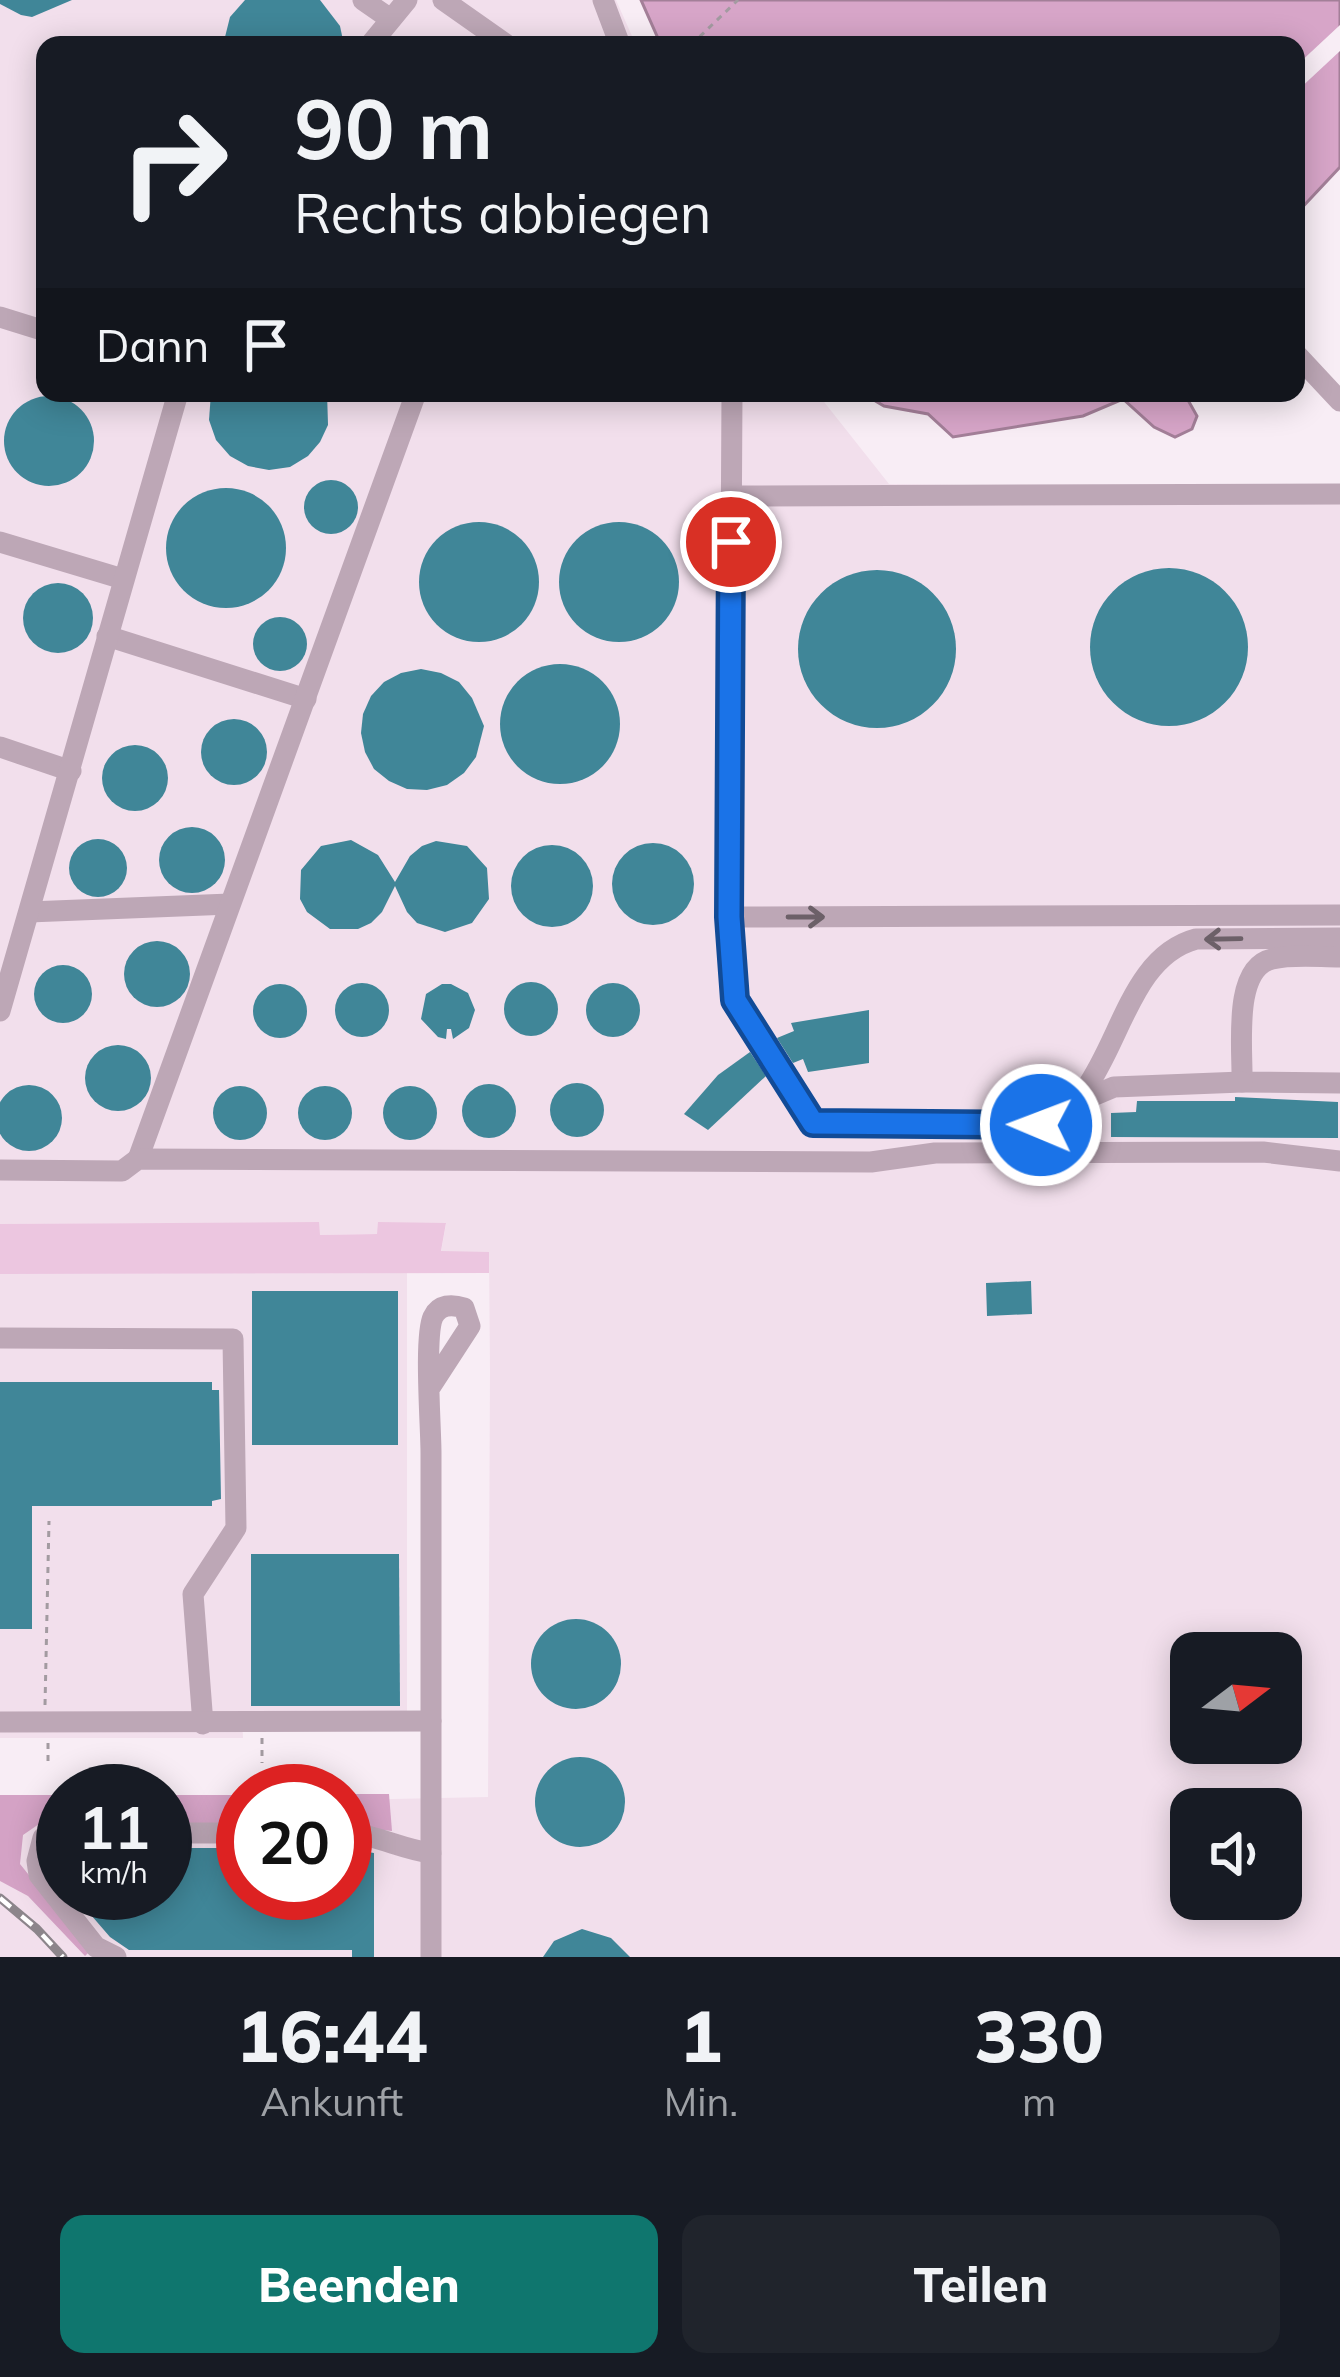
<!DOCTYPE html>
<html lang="de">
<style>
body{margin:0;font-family:Mulish,sans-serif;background:#20242c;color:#f1f3f6;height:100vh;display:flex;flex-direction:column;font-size:45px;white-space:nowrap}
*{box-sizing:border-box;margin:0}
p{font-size:39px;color:#9ea1a6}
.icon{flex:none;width:66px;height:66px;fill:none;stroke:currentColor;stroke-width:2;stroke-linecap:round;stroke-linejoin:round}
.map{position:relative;height:1957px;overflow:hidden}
.sheet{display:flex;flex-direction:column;background:#171b24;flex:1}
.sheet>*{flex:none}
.top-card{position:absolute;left:36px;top:36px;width:1269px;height:366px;border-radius:24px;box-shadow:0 6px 30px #0003;background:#171b24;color:#f1f3f6;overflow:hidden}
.needle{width:78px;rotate:74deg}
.buttons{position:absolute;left:1170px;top:1632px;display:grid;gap:24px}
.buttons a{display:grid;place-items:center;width:132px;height:132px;border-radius:24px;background:#171b24;box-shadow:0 6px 30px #0003;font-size:60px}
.speed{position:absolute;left:36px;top:1764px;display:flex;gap:24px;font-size:60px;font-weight:700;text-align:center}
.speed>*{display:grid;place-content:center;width:156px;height:156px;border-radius:50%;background:#171b24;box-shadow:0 6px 30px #0003;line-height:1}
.speed small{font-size:30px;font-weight:400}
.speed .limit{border:18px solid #d22;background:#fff;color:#111}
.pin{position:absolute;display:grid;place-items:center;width:102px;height:102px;color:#fff;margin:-51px;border:6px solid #fff;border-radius:50%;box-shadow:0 3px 12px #0007}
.me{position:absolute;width:132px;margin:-66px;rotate:271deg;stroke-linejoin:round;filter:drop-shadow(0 0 9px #0008)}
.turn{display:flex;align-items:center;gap:42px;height:252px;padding:0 60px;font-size:54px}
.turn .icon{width:156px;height:156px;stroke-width:2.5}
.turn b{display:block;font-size:84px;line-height:102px}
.then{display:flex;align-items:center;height:114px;padding:0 60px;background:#0003;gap:24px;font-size:45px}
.eta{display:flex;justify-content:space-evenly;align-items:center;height:204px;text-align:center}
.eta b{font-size:72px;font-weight:800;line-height:84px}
.action{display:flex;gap:24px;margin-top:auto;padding:24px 60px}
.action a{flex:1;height:138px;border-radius:24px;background:#0f766e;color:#fff;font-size:48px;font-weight:800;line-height:138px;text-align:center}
.action a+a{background:#20242c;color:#f1f3f6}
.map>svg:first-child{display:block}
.built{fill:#f2dfec;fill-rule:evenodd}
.green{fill:#ecc6e0}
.forest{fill:#d4a2c5}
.water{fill:#d7a5c8;stroke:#a37f98;stroke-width:3}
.pier{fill:#f8edf5}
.building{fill:#408698}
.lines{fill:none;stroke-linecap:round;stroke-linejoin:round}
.path{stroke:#a39ba1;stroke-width:3;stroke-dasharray:6 6;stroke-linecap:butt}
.minor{stroke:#bda7b6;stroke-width:21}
.rail-casing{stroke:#8c858b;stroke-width:9}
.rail{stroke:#fff;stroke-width:4.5;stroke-dasharray:14;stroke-linecap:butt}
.oneway{stroke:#6c6068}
.route-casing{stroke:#114b97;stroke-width:30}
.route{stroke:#1a73e8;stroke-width:21}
</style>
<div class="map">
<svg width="1340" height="1957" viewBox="0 0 1340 1957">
<rect width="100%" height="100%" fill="#f8edf5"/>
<!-- built -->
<g class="built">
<path d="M0 0H616L636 45H45V393H817L889 484 1340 490V1957H0V1807L63 1806V1893H165V1804L243 1802V1893H345V1800L488 1797 490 1370 489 1253 441 1252 446 1224 378 1223V1234L319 1235V1223L0 1224ZM1191 1653H1281V1743H1191ZM1191 1809H1281V1899H1191Z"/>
<path d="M407 1273V1711L242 1713 243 1738H0V1274Z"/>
</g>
<!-- green -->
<path class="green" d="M319 1222 320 1235 377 1234 378 1222 446 1223 441 1251 489 1252V1273L0 1274V1224Z"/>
<!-- forest -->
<g class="forest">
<path d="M345 1794H389L392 1831 345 1826Z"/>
<path d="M0 1795H63V1824H39L23 1835 20 1864 90 1951 85 1956 28 1896 0 1881Z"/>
<rect x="165" y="1795" width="78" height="30"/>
</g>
<!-- water -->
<g class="water">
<path d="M641 0H1340V167L1296 214V45H661Z"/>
<path d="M862 393H1184L1197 416 1192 429 1175 437 1154 427 1123 399 1083 416 953 437 928 414 884 406Z"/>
</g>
<!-- pier -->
<path class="pier" d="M1340 25V51L1296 92V66Z"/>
<!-- building -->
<g class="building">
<path d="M0 0H72L32 17 21 15 0 4Z"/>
<path d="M245 0H320L340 26 344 45H223L230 17Z"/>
<path d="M211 393H327L328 425 320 442 308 456 290 467 269 470 248 466 230 456 216 440 209 420Z"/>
<circle cx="49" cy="441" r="45"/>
<circle cx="331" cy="507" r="27"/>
<circle cx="226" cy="548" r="60"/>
<circle cx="479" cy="582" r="60"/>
<circle cx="619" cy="582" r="60"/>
<circle cx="1169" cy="647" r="79"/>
<circle cx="877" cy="649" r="79"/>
<circle cx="58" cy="618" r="35"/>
<circle cx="280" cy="644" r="27"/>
<circle cx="560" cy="724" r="60"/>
<path d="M421 669 441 673 459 682 472 698 484 726 476 757 464 773 447 785 427 790 407 789 389 781 374 769 365 752 361 733 363 714 371 696 384 682 401 673Z"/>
<circle cx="234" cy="752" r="33"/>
<circle cx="135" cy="778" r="33"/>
<circle cx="192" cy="860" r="33"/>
<circle cx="98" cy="868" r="29"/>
<path d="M351 840 378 855 395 882 410 856 422 846 436 841 467 846 487 868 489 899 472 923 445 932 417 923 407 912 395 886 382 912 371 923 358 929H330L307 912 300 899 301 870 321 846Z"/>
<circle cx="653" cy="884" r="41"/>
<circle cx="552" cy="886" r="41"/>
<circle cx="157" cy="974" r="33"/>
<circle cx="63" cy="994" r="29"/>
<circle cx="531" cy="1009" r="27"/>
<circle cx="613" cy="1010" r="27"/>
<circle cx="362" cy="1010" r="27"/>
<circle cx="280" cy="1011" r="27"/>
<path d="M442 984H451L468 993 475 1010 469 1028 453 1039 451 1029H447L446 1039 438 1037 421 1019 426 994Z"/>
<path d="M869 1010V1063L808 1072 803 1059 793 1063 777 1038 794 1031 791 1023Z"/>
<circle cx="118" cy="1078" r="33"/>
<path d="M750 1052 766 1076 708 1130 684 1114 718 1075Z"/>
<circle cx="577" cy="1110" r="27"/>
<circle cx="489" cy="1111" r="27"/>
<circle cx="29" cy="1118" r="33"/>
<circle cx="325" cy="1113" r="27"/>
<circle cx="240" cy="1113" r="27"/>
<circle cx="410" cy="1113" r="27"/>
<path d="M1235 1097 1338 1102V1138L1111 1137V1113L1136 1112 1137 1101H1235Z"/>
<path d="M1031 1281 1032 1314 987 1316 986 1283Z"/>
<rect x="252" y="1291" width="146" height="154"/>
<path d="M0 1382H212V1390H219L221 1499 212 1501V1506H32V1629H0Z"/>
<path d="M251 1554H399L400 1706H251Z"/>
<circle cx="576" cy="1664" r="45"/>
<circle cx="580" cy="1802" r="45"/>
<path d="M165 1848H243V1893H345V1848L374 1853V1957H352V1950H129L110 1937 72 1893H165Z"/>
<path d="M582 1929 611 1938 630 1957H543L554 1941Z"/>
</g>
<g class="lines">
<!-- path -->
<g class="path">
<path d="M691 45 738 0"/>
<path d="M45 1705 49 1521"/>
<path d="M262 1738V1763"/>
<path d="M48 1761V1738"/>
</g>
<!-- minor -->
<g class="minor">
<path d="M363 0 389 18"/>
<path d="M443 0 507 45"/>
<path d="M603 0 620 45"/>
<path d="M370 45 407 0"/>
<path d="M0 317 45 331"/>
<path d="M1296 354 1340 401"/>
<path d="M732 496 1340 494"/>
<path d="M0 542 123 579"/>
<path d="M107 636 306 699"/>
<path d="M0 747 71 771"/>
<path d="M29 912 230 904"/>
<path d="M1340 915 729 917 735 999 813 1123C850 1122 887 1120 924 1121 956 1122 1014 1134 1043 1123 1119 1096 1114 961 1196 939L1340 938"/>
<path d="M729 917 732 393"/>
<path d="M1340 957C1318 957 1293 954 1272 959 1232 968 1243 1049 1242 1082L1340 1083"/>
<path d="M0 1011 178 393"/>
<path d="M1076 1103 1114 1087 1242 1082"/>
<path d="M138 1159 416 393"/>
<path d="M0 1170 122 1171 138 1159 871 1162 935 1153 1263 1152 1340 1161"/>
<path d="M0 1338 233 1339 236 1528 193 1594 203 1724"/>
<path d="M0 1722 431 1721"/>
<path d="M165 1833H243"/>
<path d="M345 1833C376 1834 400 1849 431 1853"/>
<path d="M63 1835 43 1838 37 1861 39 1875 96 1947 116 1957"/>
<path d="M431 1957C431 1789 431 1621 431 1453 431 1426 424 1337 433 1317 439 1304 452 1304 464 1308L470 1326 431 1386"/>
</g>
<!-- rail casing -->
<g class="rail-casing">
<path id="rail" d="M0 1898 37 1929 63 1957"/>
</g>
<!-- rail -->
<use href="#rail" class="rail"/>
</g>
<!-- one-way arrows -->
<defs><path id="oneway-shaft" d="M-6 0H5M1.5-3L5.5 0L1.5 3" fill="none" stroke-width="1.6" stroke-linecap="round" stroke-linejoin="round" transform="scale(3)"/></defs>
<g class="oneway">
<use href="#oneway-shaft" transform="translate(806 917)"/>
<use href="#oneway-shaft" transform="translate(1223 939) rotate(179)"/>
</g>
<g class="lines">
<!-- route casing -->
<g class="route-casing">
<path id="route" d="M731 542 729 917 735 1000 813 1123 1041 1125"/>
</g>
<!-- route -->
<use href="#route" class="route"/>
</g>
</svg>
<div class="buttons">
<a><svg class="needle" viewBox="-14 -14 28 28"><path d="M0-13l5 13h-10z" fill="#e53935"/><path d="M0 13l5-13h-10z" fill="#9ea1a6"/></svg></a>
<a><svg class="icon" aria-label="sound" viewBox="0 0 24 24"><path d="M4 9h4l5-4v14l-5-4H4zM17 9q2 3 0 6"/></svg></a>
</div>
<div class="speed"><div>11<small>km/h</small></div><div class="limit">20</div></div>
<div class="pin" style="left:731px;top:542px;background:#d93025"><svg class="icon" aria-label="arrive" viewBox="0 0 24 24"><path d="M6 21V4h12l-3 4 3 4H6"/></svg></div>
<svg class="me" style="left:1041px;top:1125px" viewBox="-20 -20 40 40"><circle r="17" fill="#1a73e8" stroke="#fff" stroke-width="3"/><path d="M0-11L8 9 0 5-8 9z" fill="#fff"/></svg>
<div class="top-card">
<div class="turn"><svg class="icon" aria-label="right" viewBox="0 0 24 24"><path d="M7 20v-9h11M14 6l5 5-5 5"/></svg><div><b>90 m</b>Rechts abbiegen</div></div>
<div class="then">Dann<svg class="icon" aria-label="arrive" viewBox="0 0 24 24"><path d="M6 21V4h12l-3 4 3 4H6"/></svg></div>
</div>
</div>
<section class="sheet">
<div class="eta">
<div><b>16:44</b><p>Ankunft</p></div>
<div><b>1</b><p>Min.</p></div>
<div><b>330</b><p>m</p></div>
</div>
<div class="action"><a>Beenden</a><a>Teilen</a></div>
</section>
